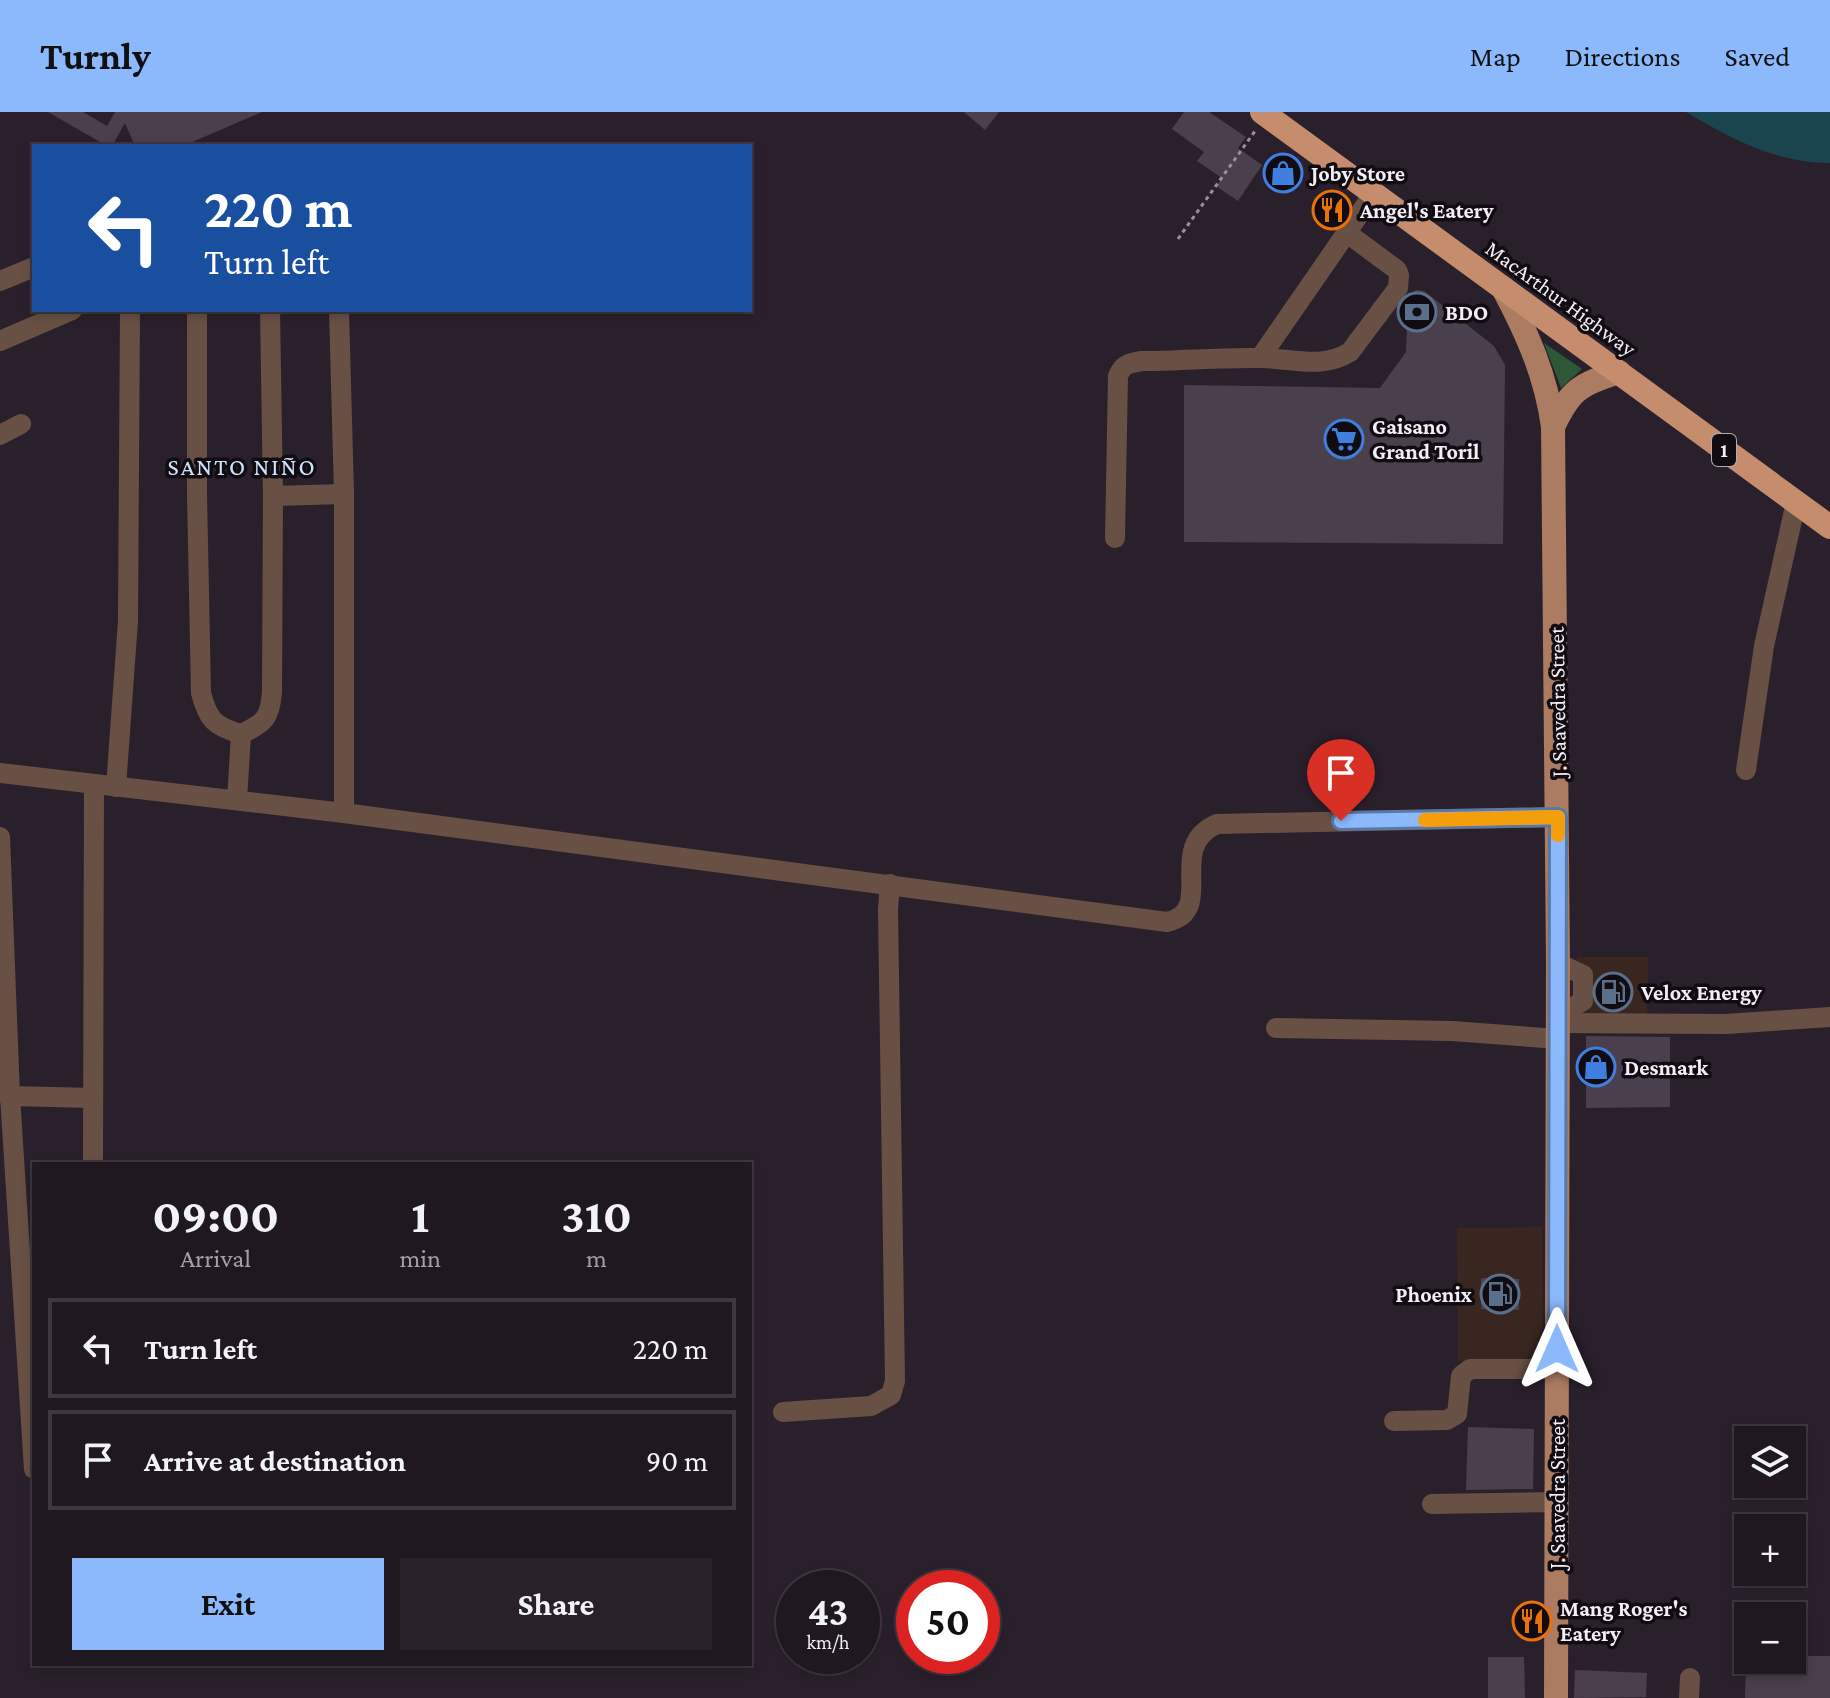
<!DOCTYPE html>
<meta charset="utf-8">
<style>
body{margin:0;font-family:"Crimson Pro",serif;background:#28212a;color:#f1f3f6;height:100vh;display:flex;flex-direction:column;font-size:30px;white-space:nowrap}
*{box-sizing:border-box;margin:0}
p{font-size:26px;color:#a2a0a5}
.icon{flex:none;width:44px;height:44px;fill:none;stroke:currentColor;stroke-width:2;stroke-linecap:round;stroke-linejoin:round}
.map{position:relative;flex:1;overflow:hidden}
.side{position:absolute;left:32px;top:1050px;width:720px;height:504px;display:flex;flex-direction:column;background:#201821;border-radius:0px;box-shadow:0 4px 12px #0003,0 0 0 2px #3d373f}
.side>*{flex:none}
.hud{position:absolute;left:32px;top:32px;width:720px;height:168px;border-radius:0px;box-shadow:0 4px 12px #0003,0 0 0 2px #3d373f;background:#1a4fa0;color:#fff;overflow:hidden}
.fabs{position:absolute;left:1734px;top:1314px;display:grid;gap:16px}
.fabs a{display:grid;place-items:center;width:72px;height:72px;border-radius:0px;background:#201821;box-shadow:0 4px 12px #0003,0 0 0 2px #3d373f;font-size:40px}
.speed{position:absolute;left:776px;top:1458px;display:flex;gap:16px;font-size:40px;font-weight:700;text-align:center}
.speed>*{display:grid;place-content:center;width:104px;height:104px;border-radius:50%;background:#201821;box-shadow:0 4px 12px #0003,0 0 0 2px #3d373f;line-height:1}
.speed small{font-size:20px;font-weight:400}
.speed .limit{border:12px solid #d22;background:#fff;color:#111}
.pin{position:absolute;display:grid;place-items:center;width:68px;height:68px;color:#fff;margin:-82px -34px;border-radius:50% 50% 50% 0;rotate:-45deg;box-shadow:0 0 8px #0007}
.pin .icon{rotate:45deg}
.me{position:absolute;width:88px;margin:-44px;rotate:0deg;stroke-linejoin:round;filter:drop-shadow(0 0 6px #0008)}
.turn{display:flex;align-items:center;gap:28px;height:168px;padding:0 40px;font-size:36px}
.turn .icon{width:104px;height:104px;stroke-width:2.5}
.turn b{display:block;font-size:56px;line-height:68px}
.eta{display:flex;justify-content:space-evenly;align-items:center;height:136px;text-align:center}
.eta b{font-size:48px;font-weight:700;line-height:56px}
.primary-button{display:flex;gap:16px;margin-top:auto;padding:16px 40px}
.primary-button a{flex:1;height:92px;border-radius:0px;background:#8bb9fc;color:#111;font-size:32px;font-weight:700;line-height:92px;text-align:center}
.primary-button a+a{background:#28212a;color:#f1f3f6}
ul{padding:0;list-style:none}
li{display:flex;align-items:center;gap:24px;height:100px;margin:0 16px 12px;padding:0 24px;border:4px solid #3d373f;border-radius:0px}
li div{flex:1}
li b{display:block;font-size:30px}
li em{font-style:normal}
header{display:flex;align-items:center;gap:48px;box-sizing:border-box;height:112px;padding:0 40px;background:#8bb9fc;color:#111}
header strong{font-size:38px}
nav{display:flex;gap:44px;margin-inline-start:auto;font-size:28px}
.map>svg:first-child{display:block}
.commercial{fill:#392621}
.green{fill:#2c5837}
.water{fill:#1a444e}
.building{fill:#4a404d}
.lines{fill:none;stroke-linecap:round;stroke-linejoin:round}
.path{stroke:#98909a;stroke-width:3;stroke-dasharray:4 4;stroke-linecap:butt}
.minor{stroke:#685044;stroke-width:20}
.major{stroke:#ab7b62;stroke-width:24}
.highway{stroke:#c58c6d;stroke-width:24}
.route-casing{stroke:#5a78a4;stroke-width:20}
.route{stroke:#8bb9fc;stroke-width:14}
.slow{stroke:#f59e0b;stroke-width:14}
.labels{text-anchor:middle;stroke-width:7;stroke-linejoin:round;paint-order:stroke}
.shield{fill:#100c11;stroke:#b0aab1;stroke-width:2}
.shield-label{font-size:20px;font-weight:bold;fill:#f4edf5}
.poi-label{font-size:22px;font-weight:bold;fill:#f4edf5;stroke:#100c11;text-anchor:start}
.street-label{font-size:22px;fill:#f4edf5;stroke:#100c11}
.neighbourhood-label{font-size:24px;letter-spacing:2px;fill:#d0e2fb;stroke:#100c11}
</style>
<header>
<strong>Turnly</strong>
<nav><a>Map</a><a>Directions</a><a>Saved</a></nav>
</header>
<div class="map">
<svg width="1830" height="1586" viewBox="0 0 1830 1586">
<rect width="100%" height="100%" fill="#2a202c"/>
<!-- commercial -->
<g class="commercial">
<path d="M1577 845H1648L1647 903H1577Z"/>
<path d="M1542 1115 1543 1248 1458 1249 1457 1116Z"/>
</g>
<!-- green -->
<path class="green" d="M1544 231 1582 257 1561 276Z"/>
<!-- water -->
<path class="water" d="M1686 0H1830V51C1777 51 1731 27 1686 0Z"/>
<!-- building -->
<g class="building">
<path d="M48 0H83L107 14 115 0H262L183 34H135L125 11 112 34H107Z"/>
<path d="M964 0H999L985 18Z"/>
<path d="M1184 0H1209L1246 25 1238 36 1262 53 1238 89 1216 74 1222 66 1197 49 1204 40 1172 17Z"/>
<path d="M1416 178 1424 179 1494 234 1505 253 1503 432 1184 430V273L1380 276 1406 240 1408 184Z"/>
<path d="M1586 924 1670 925V995L1586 996Z"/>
<path d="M1481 1166 1519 1167V1198L1481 1197Z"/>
<path d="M1468 1315 1534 1317 1533 1377 1466 1378Z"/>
<path d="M1792 1544H1830V1586H1745L1746 1548H1792Z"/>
<path d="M1488 1545H1524L1525 1586H1488Z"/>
<path d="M1575 1558 1647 1561 1646 1585 1574 1586Z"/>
</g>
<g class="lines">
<!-- path -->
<path class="path" d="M1178 127 1255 19"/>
<!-- minor -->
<g class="minor">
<path d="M0 169 34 155"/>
<path d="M197 198V382L201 581C208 608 214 614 241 622 264 611 270 607 272 580L273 384 270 198"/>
<path d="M339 198 344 382V701"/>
<path d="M0 229 72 198"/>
<path d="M1260 246 1374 81"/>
<path d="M0 323 21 312"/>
<path d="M273 384 344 382"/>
<path d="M1115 426 1118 264C1123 252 1129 251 1142 249 1181 249 1220 245 1260 246 1292 246 1321 258 1350 240L1398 176 1399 163 1397 158 1347 121"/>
<path d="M1746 658 1764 534 1796 390"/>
<path d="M0 661 344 701 1167 810C1218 799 1164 735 1217 712L1558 705"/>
<path d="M116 675 128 509 130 198"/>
<path d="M237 688 241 622"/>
<path d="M0 725 10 984 34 1357"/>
<path d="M1558 904 1583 889V863L1558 851"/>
<path d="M1558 911 1726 912 1830 905"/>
<path d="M1276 916 1452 919 1558 927"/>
<path d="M0 980 10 984 93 986"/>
<path d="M93 1052 94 673"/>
<path d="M783 1300 871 1294 891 1283 895 1269 888 797 890 772"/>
<path d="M1394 1309 1447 1308 1457 1302 1461 1264 1470 1257H1557"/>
<path d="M1432 1392 1557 1390"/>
<path d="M1689 1586 1690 1566"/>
</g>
<!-- major -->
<g class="major">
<path d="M1503 176C1527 221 1546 263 1553 315L1558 851 1556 1586"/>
<path d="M1553 315C1570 278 1580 272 1619 260"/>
</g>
<!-- highway -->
<path class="highway" d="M1262 0 1830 415"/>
</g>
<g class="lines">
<!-- route casing -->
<g class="route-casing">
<path id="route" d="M1341 709 1558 705 1557 1237"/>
</g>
<!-- route -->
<use href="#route" class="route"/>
<!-- slow -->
<path class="slow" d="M1425 708 1558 705V723"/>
</g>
<!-- icons -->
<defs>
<g id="shop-ring" transform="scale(2)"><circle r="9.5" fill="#100c11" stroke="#3f7fe0" stroke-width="1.5"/><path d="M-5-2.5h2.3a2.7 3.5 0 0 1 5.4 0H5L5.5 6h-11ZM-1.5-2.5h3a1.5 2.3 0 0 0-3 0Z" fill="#3f7fe0"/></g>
<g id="restaurant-ring" transform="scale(2)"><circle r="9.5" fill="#100c11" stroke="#e8710a" stroke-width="1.5"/><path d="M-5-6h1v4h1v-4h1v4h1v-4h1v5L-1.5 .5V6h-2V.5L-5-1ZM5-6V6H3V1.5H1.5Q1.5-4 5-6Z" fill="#e8710a"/></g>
<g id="bank-ring" transform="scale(2)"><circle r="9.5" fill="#100c11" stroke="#5c6f8a" stroke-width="1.5"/><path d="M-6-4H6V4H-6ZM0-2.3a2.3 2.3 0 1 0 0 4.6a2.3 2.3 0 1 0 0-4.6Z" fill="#5c6f8a"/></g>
<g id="supermarket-ring" transform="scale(2)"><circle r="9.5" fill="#100c11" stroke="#3f7fe0" stroke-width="1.5"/><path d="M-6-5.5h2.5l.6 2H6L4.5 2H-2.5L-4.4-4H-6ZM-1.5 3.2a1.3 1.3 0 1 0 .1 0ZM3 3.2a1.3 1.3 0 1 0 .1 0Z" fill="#3f7fe0"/></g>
<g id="fuel-ring" transform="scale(2)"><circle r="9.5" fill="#100c11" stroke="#5c6f8a" stroke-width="1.5"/><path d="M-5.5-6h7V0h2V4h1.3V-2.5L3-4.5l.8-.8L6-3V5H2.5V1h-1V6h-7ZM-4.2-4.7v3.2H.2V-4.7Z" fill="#5c6f8a"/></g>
</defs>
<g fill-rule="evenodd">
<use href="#shop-ring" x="1283" y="61"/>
<use href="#restaurant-ring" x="1332" y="98"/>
<use href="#bank-ring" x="1417" y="200"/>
<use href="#supermarket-ring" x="1344" y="327"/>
<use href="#fuel-ring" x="1613" y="880"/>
<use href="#shop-ring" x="1596" y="955"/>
<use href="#fuel-ring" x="1500" y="1182"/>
<use href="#restaurant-ring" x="1532" y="1509"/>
</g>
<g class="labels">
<!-- shield labels -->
<rect class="shield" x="1712" y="322" width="24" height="32" rx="6"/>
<g class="shield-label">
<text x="1724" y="345">1</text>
</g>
<!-- poi labels -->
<g class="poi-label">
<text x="1311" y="69">Joby Store</text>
<text x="1360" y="106">Angel's Eatery</text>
<text x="1445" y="208">BDO</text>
<text x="1372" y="322">Gaisano<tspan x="1372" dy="25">Grand Toril</tspan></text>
<text x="1641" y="888">Velox Energy</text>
<text x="1624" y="963">Desmark</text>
<text x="1472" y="1190" text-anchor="end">Phoenix</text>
<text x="1560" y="1504">Mang Roger's<tspan x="1560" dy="25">Eatery</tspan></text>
</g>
<!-- street labels -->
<g class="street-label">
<text transform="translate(1561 186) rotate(36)" y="8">MacArthur Highway</text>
<text transform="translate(1557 590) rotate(-91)" y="8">J. Saavedra Street</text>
<text transform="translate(1557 1382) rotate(-90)" y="8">J. Saavedra Street</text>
</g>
<!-- neighbourhood labels -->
<g class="neighbourhood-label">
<text x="242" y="363">SANTO NIÑO</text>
</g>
</g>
</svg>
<div class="fabs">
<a><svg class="icon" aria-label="layers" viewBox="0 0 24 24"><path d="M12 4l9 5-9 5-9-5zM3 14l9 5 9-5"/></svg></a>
<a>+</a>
<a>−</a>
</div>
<div class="speed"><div>43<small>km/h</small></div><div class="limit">50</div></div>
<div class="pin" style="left:1341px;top:709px;background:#d93025"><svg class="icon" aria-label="arrive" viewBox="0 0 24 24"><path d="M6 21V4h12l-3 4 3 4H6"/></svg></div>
<svg class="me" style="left:1557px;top:1237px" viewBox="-20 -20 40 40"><path d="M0-17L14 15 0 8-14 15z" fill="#8bb9fc" stroke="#fff" stroke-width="4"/></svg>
<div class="hud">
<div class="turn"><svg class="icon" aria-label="left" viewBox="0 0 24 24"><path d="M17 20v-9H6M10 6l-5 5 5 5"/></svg><div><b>220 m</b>Turn left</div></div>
</div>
<section class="side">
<div class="eta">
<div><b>09:00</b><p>Arrival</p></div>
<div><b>1</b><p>min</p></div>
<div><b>310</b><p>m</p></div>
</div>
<ul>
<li><svg class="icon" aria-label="left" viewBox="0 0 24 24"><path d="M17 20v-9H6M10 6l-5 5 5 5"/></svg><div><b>Turn left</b></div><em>220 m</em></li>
<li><svg class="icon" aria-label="arrive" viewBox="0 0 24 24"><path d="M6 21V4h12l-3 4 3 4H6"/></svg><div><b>Arrive at destination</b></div><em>90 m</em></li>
</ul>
<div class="primary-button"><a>Exit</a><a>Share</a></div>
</section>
</div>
